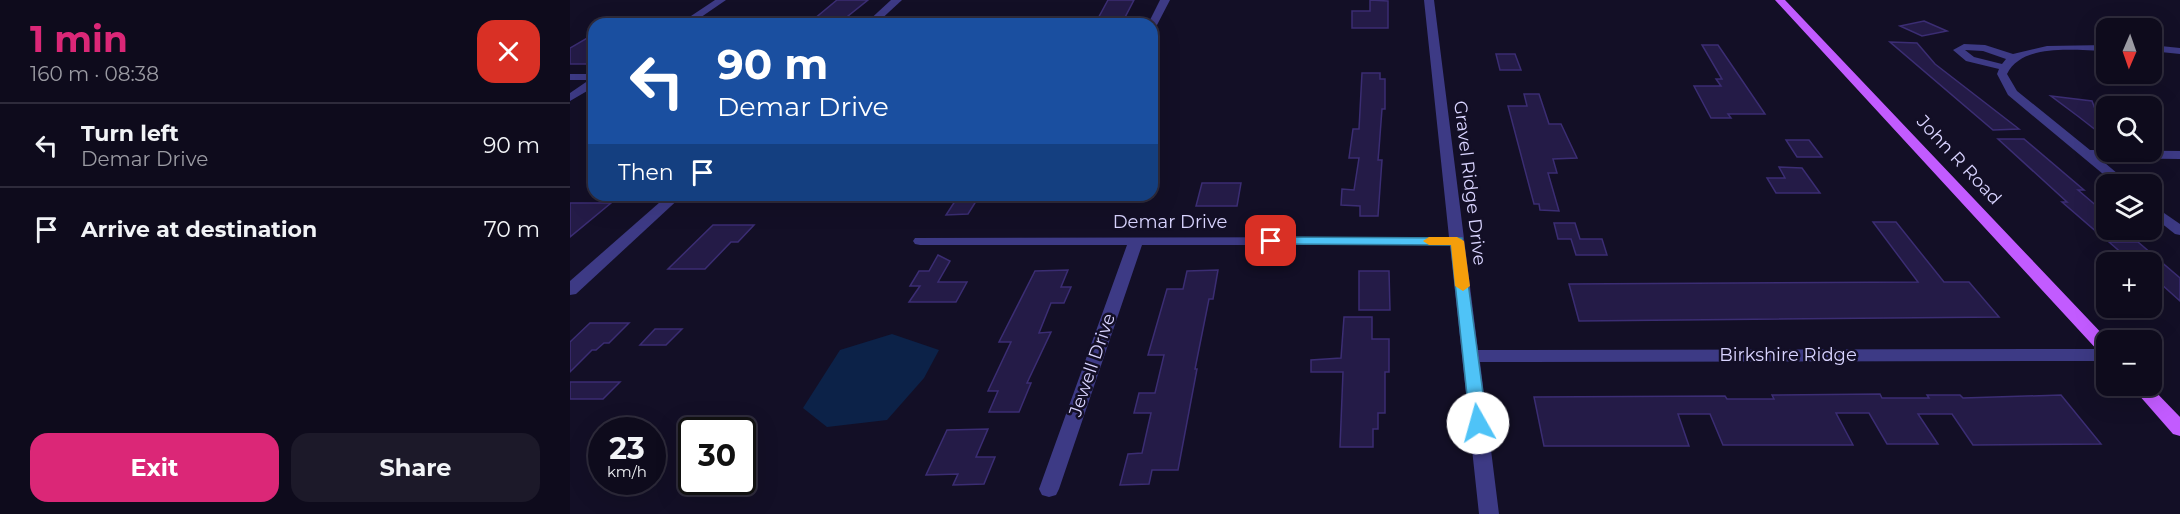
<!DOCTYPE html>
<meta charset="utf-8">
<style>
body{margin:0;font-family:Montserrat,sans-serif;background:#1c1929;color:#f1f3f6;height:100vh;display:flex;flex-direction:column;font-size:22px;white-space:nowrap}
*{box-sizing:border-box;margin:0}
p{font-size:20px;color:#9b9ba3}
.icon{flex:none;width:33px;height:33px;fill:none;stroke:currentColor;stroke-width:2;stroke-linecap:round;stroke-linejoin:round}
.map{position:relative;flex:1;overflow:hidden}
.panel{display:flex;flex-direction:column;background:#0e0b1c;width:570px}
.panel>*{flex:none}
.top-card{position:absolute;left:18px;top:18px;width:570px;height:183px;border-radius:18px;box-shadow:0 6px 24px #0002,0 0 0 2px #2e2b3b;background:#1a4fa0;color:#fff;overflow:hidden}
.needle{width:39px;rotate:182deg}
.tools{position:absolute;left:1526px;top:18px;display:grid;gap:12px}
.tools a{display:grid;place-items:center;width:66px;height:66px;border-radius:12px;background:#0e0b1c;box-shadow:0 6px 24px #0002,0 0 0 2px #2e2b3b;font-size:30px}
.speed{position:absolute;left:18px;top:417px;display:flex;gap:12px;font-size:30px;font-weight:700;text-align:center}
.speed>*{display:grid;place-content:center;width:78px;height:78px;border-radius:50%;background:#0e0b1c;box-shadow:0 6px 24px #0002,0 0 0 2px #2e2b3b;line-height:1}
.speed small{font-size:15px;font-weight:400}
.speed .limit{border:3px solid #111;border-radius:9px;background:#fff;color:#111}
.pin{position:absolute;display:grid;place-items:center;width:51px;height:51px;color:#fff;margin:-26px;border-radius:12px;box-shadow:0 3px 9px #0006}
.me{position:absolute;width:66px;margin:-33px;rotate:353deg;stroke-linejoin:round;filter:drop-shadow(0 0 4px #0008)}
.turn{display:flex;align-items:center;gap:21px;height:126px;padding:0 30px;font-size:27px}
.turn .icon{width:78px;height:78px;stroke-width:2.5}
.turn b{display:block;font-size:42px;line-height:51px}
.then{display:flex;align-items:center;height:57px;padding:0 30px;background:#0003;gap:12px;font-size:22px}
.round{display:grid;place-items:center;flex:none;width:63px;height:63px;border-radius:18px;background:#1c1929}
.headline{display:flex;align-items:center;justify-content:space-between;height:102px;padding:0 30px}
h1{font-size:36px;font-weight:700;line-height:45px;color:#db2777}
.button{display:flex;gap:12px;margin-top:auto;padding:12px 30px}
.button a{flex:1;height:69px;border-radius:18px;background:#db2777;color:#fff;font-size:24px;font-weight:700;line-height:69px;text-align:center}
.button a+a{background:#1c1929;color:#f1f3f6}
ul{padding:0;list-style:none}
li{display:flex;align-items:center;gap:18px;height:84px;padding:0 30px;border-top:2px solid #2e2b3b}
li div{flex:1}
li b{display:block;font-size:22px}
li em{font-style:normal}
main{display:flex;flex:1;min-height:0}
.map>svg:first-child{display:block}
.water{fill:#0c2248}
.building{fill:#241b47;stroke:#3b2d73;stroke-width:1.5}
.lines{fill:none;stroke-linecap:round;stroke-linejoin:round}
.minor{fill:#3d3a85;fill-rule:evenodd}
.major{fill:#c25bff;fill-rule:evenodd}
.route{fill:#4fc3f7;stroke:#337fa1;stroke-width:1.5}
.slow{fill:#f59e0b}
.labels{text-anchor:middle;stroke-width:5;stroke-linejoin:round;paint-order:stroke}
.street-label{font-size:18px;fill:#d9d4ff;stroke:#130f26}
</style>
<main>
<section class="panel">
<div class="headline"><div><h1>1 min</h1><p>160 m · 08:38</p></div><a class="round" style="background:#d93025;color:#fff"><svg class="icon" aria-label="close" viewBox="0 0 24 24"><path d="M6 6l12 12M18 6L6 18"/></svg></a></div>
<ul>
<li><svg class="icon" aria-label="left" viewBox="0 0 24 24"><path d="M17 20v-9H6M10 6l-5 5 5 5"/></svg><div><b>Turn left</b><p>Demar Drive</p></div><em>90 m</em></li>
<li><svg class="icon" aria-label="arrive" viewBox="0 0 24 24"><path d="M6 21V4h12l-3 4 3 4H6"/></svg><div><b>Arrive at destination</b></div><em>70 m</em></li>
</ul>
<div class="button"><a>Exit</a><a>Share</a></div>
</section>
<div class="map">
<svg width="1610" height="514" viewBox="0 0 1610 514">
<rect width="100%" height="100%" fill="#130f26"/>
<!-- water -->
<path class="water" d="M322 334 369 350 354 378 317 420 257 427 233 408 270 350Z"/>
<!-- building -->
<g class="building">
<path d="M267 0H298L268 24H238Z"/>
<path d="M538 0H564L552 23 525 24Z"/>
<path d="M800 0 818 1V28H782V11H800Z"/>
<path d="M1354 21 1377 31 1352 36 1330 26Z"/>
<path d="M24 34V60L18 64H0V48Z"/>
<path d="M1320 42 1347 43 1365 64 1449 129 1423 130Z"/>
<path d="M1132 45H1148L1195 114H1158L1161 118H1141L1124 86H1151L1146 79H1152Z"/>
<path d="M926 54H945L951 70H930Z"/>
<path d="M792 73H810V79H815V109H812L809 149 808 160H812L808 216H790V206L771 205 772 189 784 190 789 158H779L783 129H789Z"/>
<path d="M954 94H969L979 124H991L1007 158 983 159 987 173H978L989 211 970 210 969 204H964L938 106H957Z"/>
<path d="M1481 96 1522 101 1536 138 1509 117Z"/>
<path d="M1428 139H1454L1514 190H1508L1536 214V240L1492 202H1497Z"/>
<path d="M1216 140H1239L1252 157H1227Z"/>
<path d="M1209 167 1232 168 1250 193H1206L1197 178H1215Z"/>
<path d="M632 183H671L667 206H626Z"/>
<path d="M389 195H410L398 214 376 215Z"/>
<path d="M0 203H41L0 237Z"/>
<path d="M1303 222H1326L1374 282H1399L1429 317 1009 321 999 284 1348 282Z"/>
<path d="M984 223H1005L1010 239H1032L1037 255H1006L1001 239H988Z"/>
<path d="M143 225H184L168 242H161L135 269H98Z"/>
<path d="M1539 242H1568L1610 278V301L1581 275V262H1562Z"/>
<path d="M368 255 380 261 368 282H397L386 302H339L350 286H340L349 271H359Z"/>
<path d="M498 270 491 287H501L494 303H481L469 333 481 332 457 383H461L449 412H419L428 391H418L441 342H429L465 271Z"/>
<path d="M648 270 643 299H639L625 369H627L608 470H582L579 484 550 485 558 454 572 453 581 413H564L569 393H585L594 355H578L597 289H613L617 271Z"/>
<path d="M789 271H819L820 310H789Z"/>
<path d="M774 317H802V339H819V372H815V413H808V429H803V447H770L773 372H741V360L771 358Z"/>
<path d="M20 323H59L39 343H34L26 350H22L0 372V342Z"/>
<path d="M85 329H112L96 345H70Z"/>
<path d="M0 382H50L33 399H0Z"/>
<path d="M1310 394 1312 398H1359L1357 395H1390L1393 398 1491 395 1531 444 1403 445 1382 414H1348L1368 444H1317L1299 413H1266L1283 445H1153L1140 414H1108L1119 446H974L964 397 1155 396 1157 399H1204L1202 395Z"/>
<path d="M418 429 406 457H425L414 484 383 485 388 474 356 475 377 430Z"/>
</g>
<g class="lines">
<!-- minor -->
<g class="minor">
<path d="M145 0H156L121 24H109Z"/>
<path d="M321 0H332L306 24H295Z"/>
<path d="M590 0H600L587 25 582 28V24H578Z"/>
<path d="M854 0H864L908 350 1536 349V361L910 362 929 514H909L880 245H572L489 489 486 495 479 497 472 495 469 489 557 245H350L345 244 343 241 345 238 879 237Z"/>
<path d="M1394 44 1415 45 1443 54 1477 46 1536 45V51C1506 51 1453 42 1437 74L1447 91 1520 150 1610 151V159L1529 158 1560 184H1545L1438 95 1427 74 1429 69 1396 61 1383 50ZM1395 50 1413 51 1436 59 1432 64 1404 57Z"/>
<path d="M1581 45 1610 48V54L1581 51Z"/>
<path d="M0 74H24V87L0 101V93L19 80H0Z"/>
<path d="M98 195H113L6 294 0 295V281Z"/>
<path d="M1581 204 1610 224V235L1605 234 1581 215Z"/>
</g>
<!-- major -->
<g class="major">
<path d="M1205 0H1215L1538 340H1536V355L1530 353Z"/>
<path d="M1561 386H1580L1610 417V436L1603 434Z"/>
</g>
</g>
<!-- route -->
<path class="route" d="M701 237 892 238 917 423 914 428H902L900 423 881 245 697 244V238Z"/>
<!-- slow -->
<path class="slow" d="M887 237 894 241 900 286 893 291 885 286 881 245H859L853 241 859 237Z"/>
<g class="labels">
<!-- street labels -->
<g class="street-label">
<text transform="translate(1389 160) rotate(47)" y="6">John R Road</text>
<text transform="translate(900 183) rotate(83)" y="6">Gravel Ridge Drive</text>
<text x="600" y="228">Demar Drive</text>
<text x="1218" y="361">Birkshire Ridge</text>
<text transform="translate(522 365) rotate(-71)" y="6">Jewell Drive</text>
</g>
</g>
</svg>
<div class="tools">
<a><svg class="needle" viewBox="-14 -14 28 28"><path d="M0-13l5 13h-10z" fill="#e53935"/><path d="M0 13l5-13h-10z" fill="#9b9ba3"/></svg></a>
<a><svg class="icon" aria-label="search" viewBox="0 0 24 24"><circle cx="10" cy="10" r="6"/><path d="M15 15l6 6"/></svg></a>
<a><svg class="icon" aria-label="layers" viewBox="0 0 24 24"><path d="M12 4l9 5-9 5-9-5zM3 14l9 5 9-5"/></svg></a>
<a>+</a>
<a>−</a>
</div>
<div class="speed"><div>23<small>km/h</small></div><div class="limit">30</div></div>
<div class="pin" style="left:701px;top:241px;background:#d93025"><svg class="icon" aria-label="arrive" viewBox="0 0 24 24"><path d="M6 21V4h12l-3 4 3 4H6"/></svg></div>
<svg class="me" style="left:908px;top:423px" viewBox="-20 -20 40 40"><circle r="19" fill="#fff"/><path d="M0-13L10 11 0 6-10 11z" fill="#4fc3f7"/></svg>
<div class="top-card">
<div class="turn"><svg class="icon" aria-label="left" viewBox="0 0 24 24"><path d="M17 20v-9H6M10 6l-5 5 5 5"/></svg><div><b>90 m</b>Demar Drive</div></div>
<div class="then">Then<svg class="icon" aria-label="arrive" viewBox="0 0 24 24"><path d="M6 21V4h12l-3 4 3 4H6"/></svg></div>
</div>
</div>
</main>
